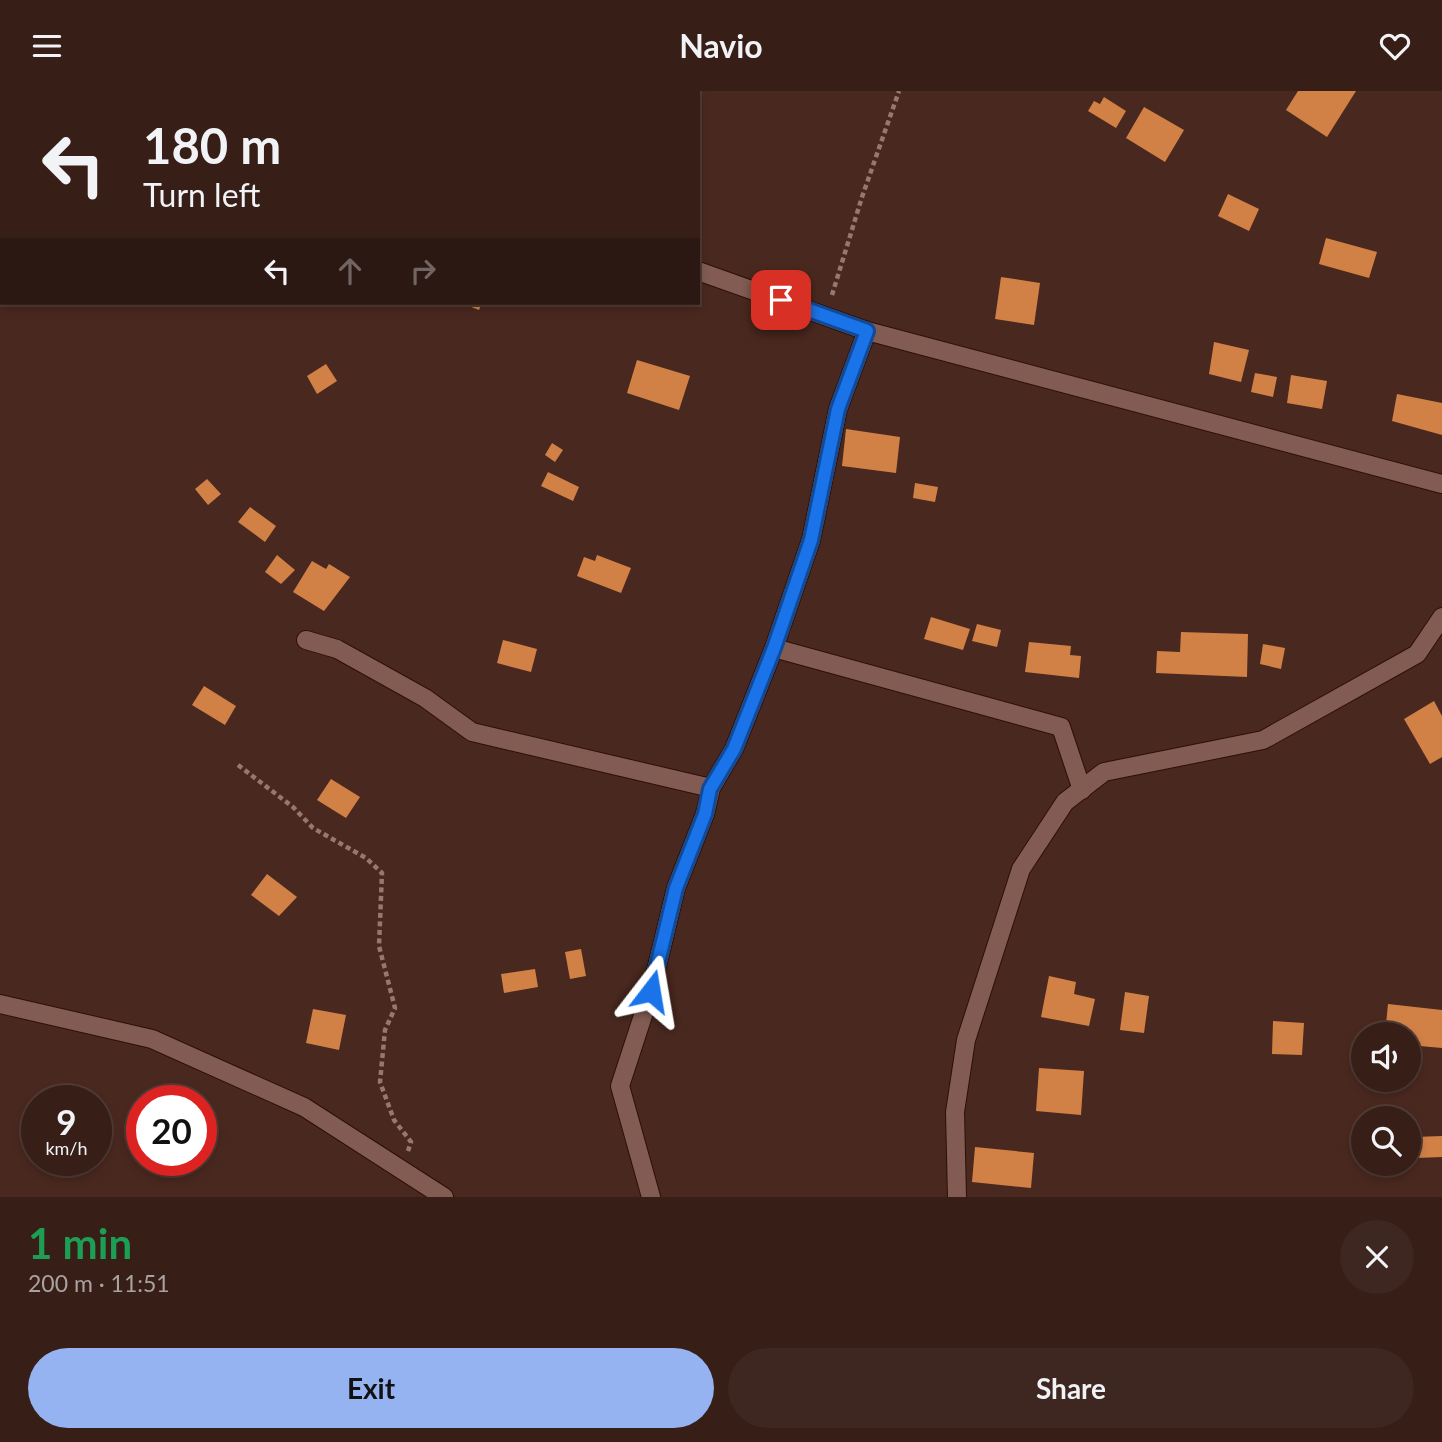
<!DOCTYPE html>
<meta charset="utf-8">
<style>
body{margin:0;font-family:Lato,sans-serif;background:#3e2720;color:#f1f3f6;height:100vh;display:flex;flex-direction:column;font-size:26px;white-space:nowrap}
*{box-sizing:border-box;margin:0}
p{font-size:23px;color:#aaa2a1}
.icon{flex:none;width:38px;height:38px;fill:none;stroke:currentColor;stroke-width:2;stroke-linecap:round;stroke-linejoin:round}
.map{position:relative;height:1106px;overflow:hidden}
.sheet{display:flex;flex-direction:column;background:#371e17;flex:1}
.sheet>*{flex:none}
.banner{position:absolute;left:0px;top:0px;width:700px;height:214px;box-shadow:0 4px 10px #0003,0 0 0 2px #513c36;background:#371e17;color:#f1f3f6;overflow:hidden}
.fabs{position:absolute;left:1351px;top:931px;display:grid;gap:14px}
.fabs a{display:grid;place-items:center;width:70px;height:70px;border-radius:50%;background:#371e17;box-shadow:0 4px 10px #0003,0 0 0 2px #513c36;font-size:35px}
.speed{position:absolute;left:21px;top:994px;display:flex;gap:14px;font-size:35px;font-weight:700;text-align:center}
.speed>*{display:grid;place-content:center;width:91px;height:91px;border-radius:50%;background:#371e17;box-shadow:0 4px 10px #0003,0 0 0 2px #513c36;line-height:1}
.speed small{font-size:18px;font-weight:400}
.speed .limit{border:10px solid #d22;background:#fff;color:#111}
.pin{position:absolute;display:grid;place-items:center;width:60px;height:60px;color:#fff;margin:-30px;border-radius:14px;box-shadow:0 4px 10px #0006}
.me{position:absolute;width:77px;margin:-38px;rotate:14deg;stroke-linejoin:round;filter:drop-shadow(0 0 5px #0008)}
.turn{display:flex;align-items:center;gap:24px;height:147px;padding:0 28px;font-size:32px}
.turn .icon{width:91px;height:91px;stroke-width:2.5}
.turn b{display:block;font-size:49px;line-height:60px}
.lanes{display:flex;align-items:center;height:66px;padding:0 28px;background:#0003;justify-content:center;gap:35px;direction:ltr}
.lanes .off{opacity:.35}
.round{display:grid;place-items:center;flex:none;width:74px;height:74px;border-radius:37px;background:#3e2720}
.summary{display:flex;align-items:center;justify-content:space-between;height:119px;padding:0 28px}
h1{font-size:42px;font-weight:700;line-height:52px;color:#1e9e55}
.action{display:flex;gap:14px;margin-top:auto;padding:14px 28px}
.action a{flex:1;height:80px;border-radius:42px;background:#95b2f1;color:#111;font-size:28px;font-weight:700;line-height:80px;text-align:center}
.action a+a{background:#3e2720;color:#f1f3f6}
header{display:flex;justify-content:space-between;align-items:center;height:91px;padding:0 28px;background:#371e17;font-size:32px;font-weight:700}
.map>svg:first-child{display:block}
.building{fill:#d28146}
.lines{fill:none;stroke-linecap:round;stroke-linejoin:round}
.minor-casing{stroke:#2e0f08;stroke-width:20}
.path{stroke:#957971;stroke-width:4.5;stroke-dasharray:5 3.5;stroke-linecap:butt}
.minor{stroke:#825c52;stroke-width:18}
.route-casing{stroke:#114b97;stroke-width:18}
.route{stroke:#1a73e8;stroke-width:12}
</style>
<header><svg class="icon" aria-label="menu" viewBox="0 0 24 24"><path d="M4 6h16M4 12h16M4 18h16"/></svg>Navio<svg class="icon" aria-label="heart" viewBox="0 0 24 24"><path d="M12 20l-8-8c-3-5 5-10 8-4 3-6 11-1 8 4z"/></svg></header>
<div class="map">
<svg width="1442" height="1106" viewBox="0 0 1442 1106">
<rect width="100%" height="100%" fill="#49281f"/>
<!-- building -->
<g class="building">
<path d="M1298 0H1356L1327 46 1286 19Z"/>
<path d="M1104 6 1126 20 1116 37 1088 20 1094 10 1100 13Z"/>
<path d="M1144 16 1184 39 1165 71 1126 47Z"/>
<path d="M1228 103 1259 118 1249 140 1218 125Z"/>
<path d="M1326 147 1377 161 1369 187 1319 173Z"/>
<path d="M1001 186 1040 192 1034 234 995 228Z"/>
<path d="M461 212H482L479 219Z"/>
<path d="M1214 251 1249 259 1241 291 1209 283Z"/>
<path d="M637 269 690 285 679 319 627 302Z"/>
<path d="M326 273 337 290 317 303 307 285Z"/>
<path d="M1255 282 1277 286 1273 306 1251 301Z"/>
<path d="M1291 284 1327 290 1322 318 1287 312Z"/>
<path d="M1397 303 1442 312V344L1392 330Z"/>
<path d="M846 338 900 346 896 382 842 375Z"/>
<path d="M552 352 563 359 555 371 545 364Z"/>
<path d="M548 381 579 396 573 410 541 395Z"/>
<path d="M207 388 221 403 208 414 195 398Z"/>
<path d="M915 392 938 396 935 411 913 407Z"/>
<path d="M250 416 276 435 265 451 238 431Z"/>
<path d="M277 464 295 479 281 493 265 481Z"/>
<path d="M597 464 631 477 621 502 577 485 584 466 595 470Z"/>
<path d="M312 470 326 478 329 473 350 486 324 520 293 501Z"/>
<path d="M931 526 970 538 963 559 924 548Z"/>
<path d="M977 533 1001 539 997 556 972 550Z"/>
<path d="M1181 541 1248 543 1247 586 1156 582 1157 560 1180 561Z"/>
<path d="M503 549 537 558 531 581 497 572Z"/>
<path d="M1029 551 1071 555 1070 564 1081 565 1079 587 1025 581Z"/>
<path d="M1263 553 1285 557 1281 578 1260 573Z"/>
<path d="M204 595 236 615 225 634 192 614Z"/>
<path d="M1434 610 1442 625V666L1430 673 1404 628Z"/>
<path d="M331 688 360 706 346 727 317 709Z"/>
<path d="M267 783 297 806 279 825 251 804Z"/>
<path d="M581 858 586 885 570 888 565 861Z"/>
<path d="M535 878 538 896 504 902 501 883Z"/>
<path d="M1049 885 1076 891 1074 903 1095 908 1089 935 1041 926Z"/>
<path d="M1125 901 1149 905 1144 942 1120 939Z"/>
<path d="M1388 913 1442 919V957L1409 954V943H1385Z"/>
<path d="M313 918 346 924 339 959 306 952Z"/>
<path d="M1273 930 1304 932 1302 964 1272 963Z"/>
<path d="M1039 977 1084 980 1081 1024 1036 1020Z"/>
<path d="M1442 1045V1066L1416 1067 1414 1046Z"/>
<path d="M975 1056 1034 1062 1031 1097 972 1091Z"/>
</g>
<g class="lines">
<!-- minor casing -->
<g class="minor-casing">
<g id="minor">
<path d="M698 180 867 240 1442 393"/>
<path d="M0 193H2"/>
<path d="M306 549 337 558 425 607 472 641 711 697"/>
<path d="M774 557 1061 636 1082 699"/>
<path d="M0 913 152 948 304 1016 444 1106"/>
<path d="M651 1106 620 995 651 900 676 797 705 723 711 697 734 658 774 557 811 449 838 318 867 240"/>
<path d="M957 1106 955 1021 966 949 1021 778 1065 711 1104 681 1263 649 1417 563 1442 526"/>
</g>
</g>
<!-- path -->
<g class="path">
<path d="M832 204 862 106 899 0"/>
<path d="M238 674 293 716 313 737 366 767 382 782 379 855 395 917 385 939 380 991 394 1029 411 1051 408 1060"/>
</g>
<!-- minor -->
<use href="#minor" class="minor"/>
</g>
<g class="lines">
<!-- route casing -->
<g class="route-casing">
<path id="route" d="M651 900 676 797 705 723 710 698 734 658 774 557 811 449 838 318 867 240 781 209"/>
</g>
<!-- route -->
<use href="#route" class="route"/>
</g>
</svg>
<div class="fabs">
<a><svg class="icon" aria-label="sound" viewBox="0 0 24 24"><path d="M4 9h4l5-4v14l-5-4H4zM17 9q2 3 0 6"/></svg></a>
<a><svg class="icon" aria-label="search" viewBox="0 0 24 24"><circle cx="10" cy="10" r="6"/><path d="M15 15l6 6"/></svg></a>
</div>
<div class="speed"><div>9<small>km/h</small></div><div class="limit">20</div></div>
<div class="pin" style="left:781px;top:209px;background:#d93025"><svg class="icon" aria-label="arrive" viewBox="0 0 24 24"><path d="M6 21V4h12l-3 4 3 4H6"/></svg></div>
<svg class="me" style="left:651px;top:900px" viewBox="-20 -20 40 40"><path d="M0-17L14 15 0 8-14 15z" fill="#1a73e8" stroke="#fff" stroke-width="4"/></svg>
<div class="banner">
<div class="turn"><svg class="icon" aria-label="left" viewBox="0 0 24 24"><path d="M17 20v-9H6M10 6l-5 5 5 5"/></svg><div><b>180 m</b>Turn left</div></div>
<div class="lanes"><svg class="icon" aria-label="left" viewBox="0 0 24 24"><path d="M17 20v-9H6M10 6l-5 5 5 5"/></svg><svg class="icon off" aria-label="ahead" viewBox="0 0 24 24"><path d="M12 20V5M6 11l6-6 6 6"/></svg><svg class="icon off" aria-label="right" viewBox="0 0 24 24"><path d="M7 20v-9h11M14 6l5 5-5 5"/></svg></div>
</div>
</div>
<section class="sheet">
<div class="summary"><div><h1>1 min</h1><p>200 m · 11:51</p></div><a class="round"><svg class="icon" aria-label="close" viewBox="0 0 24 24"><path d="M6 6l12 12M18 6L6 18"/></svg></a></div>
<div class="action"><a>Exit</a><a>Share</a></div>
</section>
